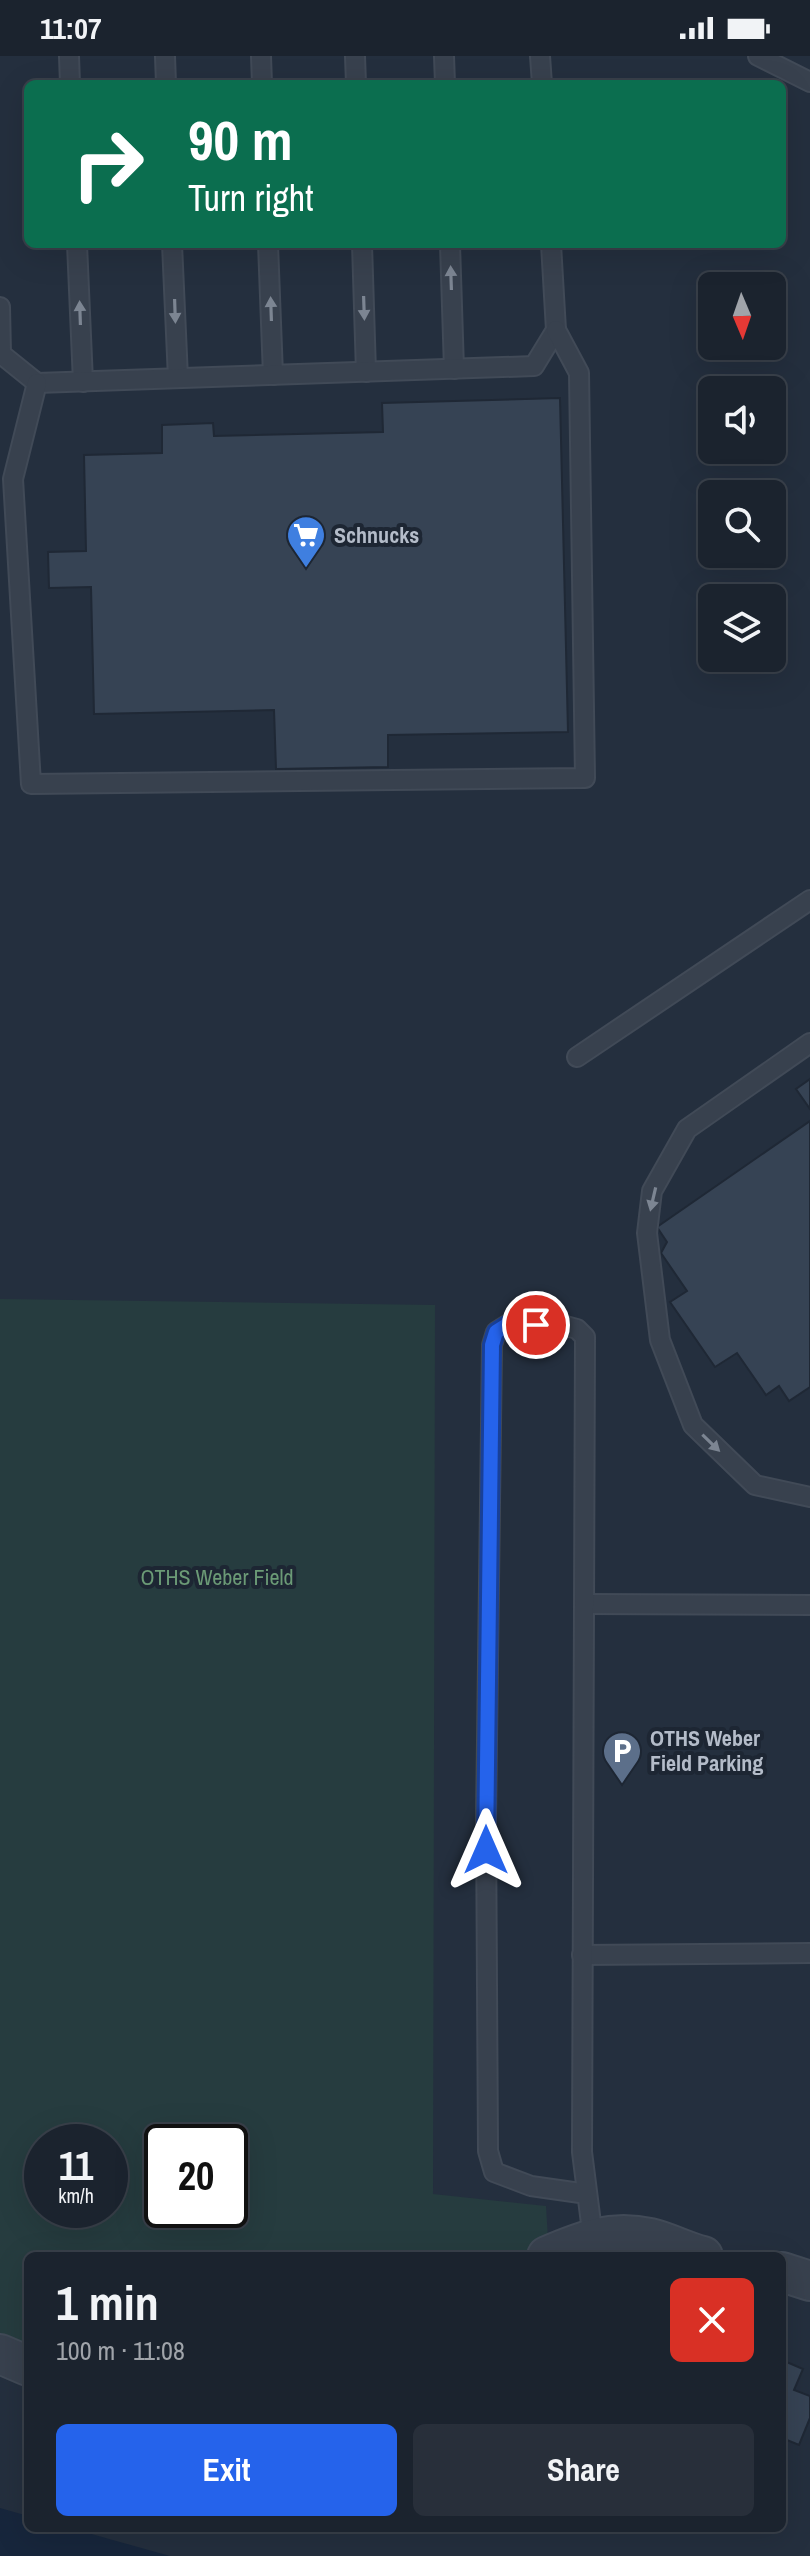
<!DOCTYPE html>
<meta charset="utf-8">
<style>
body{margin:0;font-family:"Archivo Narrow",sans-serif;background:#282f3a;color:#f1f3f6;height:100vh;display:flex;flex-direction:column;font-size:30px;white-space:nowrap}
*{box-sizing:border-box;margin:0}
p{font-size:26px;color:#a0a4aa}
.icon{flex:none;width:44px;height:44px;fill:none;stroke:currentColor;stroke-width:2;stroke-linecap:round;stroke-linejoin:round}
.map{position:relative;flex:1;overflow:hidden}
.panel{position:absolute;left:24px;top:2196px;width:762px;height:280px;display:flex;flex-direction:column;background:#1b232e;border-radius:12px;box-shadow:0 8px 32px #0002,0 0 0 2px #39404a}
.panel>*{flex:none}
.hud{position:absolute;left:24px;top:24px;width:762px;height:168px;border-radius:12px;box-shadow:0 8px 32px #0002,0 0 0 2px #39404a;background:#0b6e4f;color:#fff;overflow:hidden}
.needle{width:52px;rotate:178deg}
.buttons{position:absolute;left:698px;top:216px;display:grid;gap:16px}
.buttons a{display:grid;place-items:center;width:88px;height:88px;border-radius:12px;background:#1b232e;box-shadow:0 8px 32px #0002,0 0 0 2px #39404a;font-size:40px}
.speed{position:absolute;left:24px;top:2068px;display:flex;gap:16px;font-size:40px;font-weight:700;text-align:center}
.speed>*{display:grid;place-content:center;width:104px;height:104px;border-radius:50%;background:#1b232e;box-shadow:0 8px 32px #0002,0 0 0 2px #39404a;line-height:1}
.speed small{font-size:20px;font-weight:400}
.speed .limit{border:4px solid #111;border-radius:12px;background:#fff;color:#111}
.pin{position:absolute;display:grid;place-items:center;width:68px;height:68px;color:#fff;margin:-34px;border:4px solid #fff;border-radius:50%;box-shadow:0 2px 8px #0007}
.me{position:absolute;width:88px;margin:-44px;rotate:0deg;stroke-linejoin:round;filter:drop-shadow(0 0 6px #0008)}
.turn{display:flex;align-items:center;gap:28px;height:168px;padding:0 32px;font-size:36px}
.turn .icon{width:104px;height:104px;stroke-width:2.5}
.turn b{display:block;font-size:56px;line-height:68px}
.round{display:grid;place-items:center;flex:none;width:84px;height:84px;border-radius:12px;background:#282f3a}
.head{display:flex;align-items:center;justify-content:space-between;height:136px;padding:0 32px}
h1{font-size:48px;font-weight:800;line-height:60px}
.button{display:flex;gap:16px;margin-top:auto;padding:16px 32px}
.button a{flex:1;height:92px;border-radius:12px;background:#2563eb;color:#fff;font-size:32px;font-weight:800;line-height:92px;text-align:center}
.button a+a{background:#282f3a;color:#f1f3f6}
.status{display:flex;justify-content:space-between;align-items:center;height:56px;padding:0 40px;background:#1b232e;direction:ltr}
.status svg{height:22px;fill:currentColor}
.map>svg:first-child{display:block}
.green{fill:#263c3f;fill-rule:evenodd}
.water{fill:#17263c}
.building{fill:#364354;stroke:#1f2835;stroke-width:2}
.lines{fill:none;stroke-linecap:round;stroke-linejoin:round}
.service-casing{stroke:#414a57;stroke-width:22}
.minor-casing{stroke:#414a57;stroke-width:42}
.service{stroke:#38414e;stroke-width:18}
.minor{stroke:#38414e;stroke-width:38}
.oneway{fill:#7c8592}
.route-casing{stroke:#184099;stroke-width:20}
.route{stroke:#2563eb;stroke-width:14}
.labels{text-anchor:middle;stroke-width:8;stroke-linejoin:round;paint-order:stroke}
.poi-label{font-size:22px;font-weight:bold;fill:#b4bcc9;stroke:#1d2633;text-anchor:start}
.park-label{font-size:22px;fill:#6b9a76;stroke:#1d2633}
</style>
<div class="status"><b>11:07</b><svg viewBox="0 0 49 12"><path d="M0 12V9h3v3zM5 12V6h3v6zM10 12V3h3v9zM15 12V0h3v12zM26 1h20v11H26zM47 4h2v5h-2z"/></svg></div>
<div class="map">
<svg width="810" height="2500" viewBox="0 0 810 2500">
<rect width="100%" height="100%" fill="#242f3e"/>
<!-- green -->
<path class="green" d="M0 1243 435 1249 433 2138 546 2150 549 2199 28 2200V2310L0 2298ZM42 2086H110V2154H42ZM162 2086H230V2154H162Z"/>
<!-- water -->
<path class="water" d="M0 2452 28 2460V2472H70L170 2500H0Z"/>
<!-- building -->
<g class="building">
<path d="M560 342 568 676 388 679V711L276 713 274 654 94 658 91 531 49 532 48 496 86 495 84 399 162 397V369L213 367 214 380 383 376 382 347Z"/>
<path d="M810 1023V1053L796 1033Z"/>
<path d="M810 1065V1331L789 1345 779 1330 766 1339 737 1297 715 1311 670 1246 687 1235 661 1197 667 1186 657 1171Z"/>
<path d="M782 2304 803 2313 794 2334 810 2340V2362L799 2389 782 2382Z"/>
</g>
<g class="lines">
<!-- service casing -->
<g class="service-casing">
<g id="service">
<path d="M69 0 70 28"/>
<path d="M165 0 166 28"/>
<path d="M261 0 262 28"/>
<path d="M355 0 356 28"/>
<path d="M444 0 445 28"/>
<path d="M540 0 542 28"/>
<path d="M758 0 810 26"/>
<path d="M77 188 83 326"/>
<path d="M172 188 178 322"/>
<path d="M268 188 273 319"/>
<path d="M362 188 366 316"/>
<path d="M450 188 454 313"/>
<path d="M0 251 1 298 37 327 534 310 556 274 551 188"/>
<path d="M37 327 13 423 31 728 585 722 579 317 556 274"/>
<path d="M810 987 687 1073 652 1135 647 1177 660 1284 693 1369 755 1429 810 1441"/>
<path d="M577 1001 810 844"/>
<path d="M584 1548 810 1549"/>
<path d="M582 1899 810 1897"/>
<path d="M587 2138 531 2130 494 2116 488 2095 486 1764 492 1289 496 1276 507 1269 566 1270 577 1273 585 1281 582 2096 593 2183"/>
</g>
</g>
<!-- minor casing -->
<g class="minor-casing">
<g id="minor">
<path d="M547 2200C582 2185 611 2173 650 2182 668 2186 685 2196 703 2200"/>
<path d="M782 2216 810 2225"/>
<path d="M0 2298 28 2310"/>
</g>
</g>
<!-- service -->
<use href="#service" class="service"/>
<!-- minor -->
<use href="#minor" class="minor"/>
</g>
<!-- one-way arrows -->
<defs><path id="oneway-solid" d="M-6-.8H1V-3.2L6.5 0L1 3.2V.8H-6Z" transform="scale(2)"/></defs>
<g class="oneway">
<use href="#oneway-solid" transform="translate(451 222) rotate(-92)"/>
<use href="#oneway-solid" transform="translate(364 252) rotate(88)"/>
<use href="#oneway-solid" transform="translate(271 253) rotate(-92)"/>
<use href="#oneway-solid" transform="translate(175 255) rotate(88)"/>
<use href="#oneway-solid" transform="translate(80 257) rotate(-92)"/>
<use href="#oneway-solid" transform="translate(653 1143) rotate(103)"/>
<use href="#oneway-solid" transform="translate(711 1387) rotate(44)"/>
</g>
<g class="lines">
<!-- route casing -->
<g class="route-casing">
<path id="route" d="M486 1794 492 1289 496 1276 507 1269H536"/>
</g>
<!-- route -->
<use href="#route" class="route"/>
</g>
<!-- icons -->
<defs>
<g id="supermarket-pin" transform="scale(2)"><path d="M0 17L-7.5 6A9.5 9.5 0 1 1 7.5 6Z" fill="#3f7fe0" stroke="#1d2633"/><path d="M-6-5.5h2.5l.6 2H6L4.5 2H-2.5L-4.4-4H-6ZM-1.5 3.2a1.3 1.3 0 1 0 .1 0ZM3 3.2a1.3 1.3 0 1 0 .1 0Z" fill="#fff"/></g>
<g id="parking-pin" transform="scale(2)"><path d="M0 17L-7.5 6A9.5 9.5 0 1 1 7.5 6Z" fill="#5c6f8a" stroke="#1d2633"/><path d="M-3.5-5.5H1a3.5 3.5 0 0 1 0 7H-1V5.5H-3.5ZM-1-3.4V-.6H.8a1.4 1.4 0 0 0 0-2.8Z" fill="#fff"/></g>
</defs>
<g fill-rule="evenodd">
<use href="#supermarket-pin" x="306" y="479"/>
<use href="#parking-pin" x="622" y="1695"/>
</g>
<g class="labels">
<!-- poi labels -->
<g class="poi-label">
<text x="334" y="487">Schnucks</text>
<text x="650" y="1690">OTHS Weber<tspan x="650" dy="25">Field Parking</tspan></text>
</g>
<!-- park labels -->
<g class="park-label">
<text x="217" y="1529">OTHS Weber Field</text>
</g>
</g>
</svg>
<div class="buttons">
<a><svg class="needle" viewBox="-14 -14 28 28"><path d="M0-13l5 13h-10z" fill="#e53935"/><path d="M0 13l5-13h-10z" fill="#a0a4aa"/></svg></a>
<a><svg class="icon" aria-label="sound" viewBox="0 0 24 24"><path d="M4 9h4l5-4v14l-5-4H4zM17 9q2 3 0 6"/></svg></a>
<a><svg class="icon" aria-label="search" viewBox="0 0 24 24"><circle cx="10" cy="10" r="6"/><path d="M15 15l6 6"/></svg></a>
<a><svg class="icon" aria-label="layers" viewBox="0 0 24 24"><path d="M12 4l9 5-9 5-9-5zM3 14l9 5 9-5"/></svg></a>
</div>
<div class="speed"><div>11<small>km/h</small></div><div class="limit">20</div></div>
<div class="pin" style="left:536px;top:1269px;background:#d93025"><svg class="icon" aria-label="arrive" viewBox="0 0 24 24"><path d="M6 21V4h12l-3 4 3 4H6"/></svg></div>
<svg class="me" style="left:486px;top:1794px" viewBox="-20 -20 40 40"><path d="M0-17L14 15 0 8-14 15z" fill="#2563eb" stroke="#fff" stroke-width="4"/></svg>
<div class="hud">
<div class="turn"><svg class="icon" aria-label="right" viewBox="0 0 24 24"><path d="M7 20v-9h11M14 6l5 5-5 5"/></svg><div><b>90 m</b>Turn right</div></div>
</div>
<section class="panel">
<div class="head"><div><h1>1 min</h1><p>100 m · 11:08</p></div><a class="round" style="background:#d93025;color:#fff"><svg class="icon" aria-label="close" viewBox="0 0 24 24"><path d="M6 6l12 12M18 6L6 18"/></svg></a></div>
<div class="button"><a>Exit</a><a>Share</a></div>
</section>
</div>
